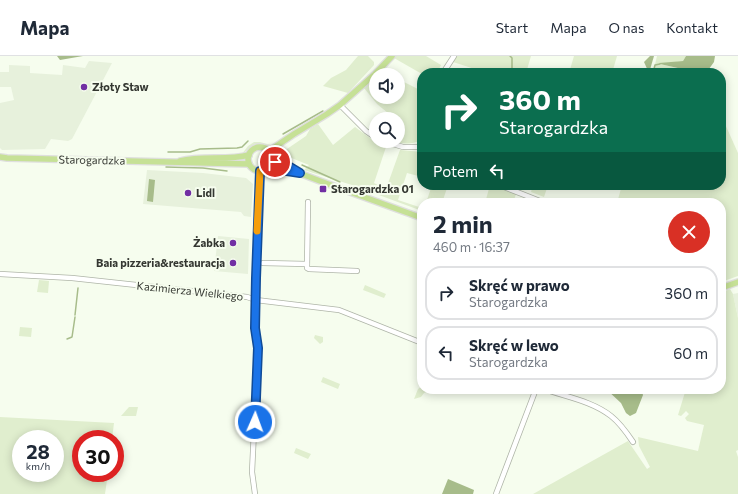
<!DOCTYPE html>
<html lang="pl">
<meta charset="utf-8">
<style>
body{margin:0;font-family:Commissioner,sans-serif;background:#f2f2f3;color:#1f2937;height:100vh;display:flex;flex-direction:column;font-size:15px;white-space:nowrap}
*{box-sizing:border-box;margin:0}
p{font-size:13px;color:#747a83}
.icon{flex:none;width:22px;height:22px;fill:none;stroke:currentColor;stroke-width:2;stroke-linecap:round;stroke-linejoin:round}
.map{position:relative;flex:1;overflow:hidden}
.drawer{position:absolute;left:417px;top:142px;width:309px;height:196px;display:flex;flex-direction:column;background:#fff;border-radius:16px;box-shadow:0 2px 10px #0003}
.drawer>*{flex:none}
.top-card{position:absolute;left:417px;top:12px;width:309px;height:122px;border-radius:16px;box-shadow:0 2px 10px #0003;background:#0b6e4f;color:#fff;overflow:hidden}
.controls{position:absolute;left:369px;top:12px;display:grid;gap:8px}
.controls a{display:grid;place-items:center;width:36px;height:36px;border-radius:50%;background:#fff;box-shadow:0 2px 10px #0003;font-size:20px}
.speed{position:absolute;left:12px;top:374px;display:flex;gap:8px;font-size:20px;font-weight:700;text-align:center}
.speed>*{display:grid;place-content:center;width:52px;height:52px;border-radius:50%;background:#fff;box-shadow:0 2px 10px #0003;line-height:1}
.speed small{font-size:10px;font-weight:400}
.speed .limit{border:6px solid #d22;background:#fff;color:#111}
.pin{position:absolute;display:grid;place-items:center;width:34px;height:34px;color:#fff;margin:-17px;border:2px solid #fff;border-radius:50%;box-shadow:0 1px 4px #0007}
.me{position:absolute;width:44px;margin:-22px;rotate:2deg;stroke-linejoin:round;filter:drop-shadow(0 0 3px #0008)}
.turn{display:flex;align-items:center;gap:14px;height:84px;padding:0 16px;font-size:18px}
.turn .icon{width:52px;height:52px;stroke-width:2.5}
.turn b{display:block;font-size:28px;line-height:34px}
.then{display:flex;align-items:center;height:38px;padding:0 16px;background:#0003;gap:8px;font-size:15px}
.round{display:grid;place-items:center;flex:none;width:42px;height:42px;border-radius:21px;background:#f2f2f3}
.head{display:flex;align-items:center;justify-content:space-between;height:68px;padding:0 16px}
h1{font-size:24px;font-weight:700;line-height:30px}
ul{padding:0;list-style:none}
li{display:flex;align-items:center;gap:12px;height:54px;margin:0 8px 6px;padding:0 8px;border:2px solid #e0e1e3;border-radius:16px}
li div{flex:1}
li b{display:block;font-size:15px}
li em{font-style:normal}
header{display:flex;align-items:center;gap:24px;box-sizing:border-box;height:56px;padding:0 20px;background:#fff;border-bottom:1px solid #e0e1e3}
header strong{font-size:19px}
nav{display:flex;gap:22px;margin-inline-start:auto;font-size:14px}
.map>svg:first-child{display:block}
.built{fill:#e7f1dc}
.green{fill:#e0eece;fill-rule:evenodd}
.water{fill:#a7bc8a}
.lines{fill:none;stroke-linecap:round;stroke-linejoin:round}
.stream{stroke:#a7bc8a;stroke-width:1.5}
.minor-casing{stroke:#afb5a8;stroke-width:6}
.major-casing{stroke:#dfdfde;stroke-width:8}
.minor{stroke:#fff;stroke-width:4.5}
.major{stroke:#c6e196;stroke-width:5.5}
.route-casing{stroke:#114b97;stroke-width:10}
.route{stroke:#1a73e8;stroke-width:7}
.slow{stroke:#f59e0b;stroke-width:7}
.poi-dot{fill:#712fa3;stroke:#f6fdee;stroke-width:1.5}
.labels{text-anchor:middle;stroke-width:4;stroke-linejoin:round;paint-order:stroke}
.poi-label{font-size:11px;font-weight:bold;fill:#343731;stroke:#f6fdee;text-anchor:start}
.street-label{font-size:11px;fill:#343731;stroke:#f6fdee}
</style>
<header>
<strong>Mapa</strong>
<nav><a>Start</a><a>Mapa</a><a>O nas</a><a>Kontakt</a></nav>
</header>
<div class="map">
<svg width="738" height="438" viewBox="0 0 738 438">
<rect width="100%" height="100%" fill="#f6fdee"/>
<!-- built -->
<g class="built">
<path d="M89 5 112 7 72 83 68 85 51 83 45 93 2 94 0 92V47L14 44 11 31H0V16H9V9L30 10V17L62 19 63 9 85 12Z"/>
<path d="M147 114 203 117 246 122 253 128 251 161 244 160 241 156 143 148Z"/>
<path d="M218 180 249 183 248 218 214 215Z"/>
<path d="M738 237V262L733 238Z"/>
</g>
<!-- green -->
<g class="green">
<path d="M358 0H368L374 6V9L348 37 323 30 331 22 346 14Z"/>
<path d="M395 0H426L441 9 437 17 422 18 394 2Z"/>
<path d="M457 0H531L526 17H481V15L453 6Z"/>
<path d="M574 0H617L612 17H569Z"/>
<path d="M657 0H686L683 5 660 8 700 17H653Z"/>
<path d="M376 21V41H398V23L422 35V73L420 84C411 90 401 87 391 85H398V63H385L388 57 377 48 364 32Z"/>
<path d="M721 59 738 97V220L721 226V147H617L622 129H721Z"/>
<path d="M318 68 333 89 355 71 374 85 386 91 374 127 386 133 400 94 422 96V121L407 117 398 144 422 152V155L352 129 304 114 309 109 289 101 284 95 306 80 310 73Z"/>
<path d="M254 86H260L271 89 255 88 242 98 248 90Z"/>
<path d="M432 129H448L442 147H426Z"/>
<path d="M490 129H495L516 138 513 147H485Z"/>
<path d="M533 129H548L544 141 531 136Z"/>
<path d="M39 224 49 225 48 237 37 236Z"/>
<path d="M365 229 386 238 384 242 363 234Z"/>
<path d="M730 233 733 238 738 262V394L736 395 738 401V438H533L628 385 647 413 650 411 639 390 638 381 698 395 704 369 687 365 685 362 689 358 686 355 681 360 678 359 686 333H721V237Z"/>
<path d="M20 271 32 272 31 281 19 280Z"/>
<path d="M315 279 323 281V286L320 288 314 282Z"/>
<path d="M323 321 340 328 338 333 321 326Z"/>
<path d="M422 330V333H428L426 336 424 337 421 341 414 343 418 333Z"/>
<path d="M129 351H138L136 360H121Z"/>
<path d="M0 361 114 367 112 383H81V417H108L105 438H0ZM21 383H55V417H21Z"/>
<path d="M296 392 311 398 308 403 294 397Z"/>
</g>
<!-- water -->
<g class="water">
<path d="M57 0H83L60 4Z"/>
<path d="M650 0H654L649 17 644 6Z"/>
<path d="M686 0H715L714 6 706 17H700L660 8 659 7 683 5Z"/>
<path d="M149 123 155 124 153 146 147 145Z"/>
<path d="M606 333H641L643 339 636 357 630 360 626 357 621 347Z"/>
<path d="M448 423 474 434 473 438H442Z"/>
</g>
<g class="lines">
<!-- stream -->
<g class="stream">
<path d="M510 0 512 2V17"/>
<path d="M653 17 655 9 660 8"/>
<path d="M283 78 323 55"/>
<path d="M168 96H190L200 93 237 92 242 91 248 85"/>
<path d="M302 109 340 126"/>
<path d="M166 111 203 112 227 115"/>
<path d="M75 259 78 232"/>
<path d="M67 283 72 281 75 261"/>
</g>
<!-- minor casing -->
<g class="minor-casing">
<g id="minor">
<path d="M443 17 454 0"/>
<path d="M340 49 366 75 376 82"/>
<path d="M383 85 403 91H422"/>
<path d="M499 129 545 147"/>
<path d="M308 146 307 212 309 213 357 215"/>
<path d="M263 207 307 208"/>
<path d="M0 218 72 222 247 241 256 244 339 254 422 287"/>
<path d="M544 333C566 341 592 345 611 360 620 367 627 377 633 386"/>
<path d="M255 438 252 416 258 292 255 272 256 195 260 115"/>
<path d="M496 438 536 333"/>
</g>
</g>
<!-- major casing -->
<g class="major-casing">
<g id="major">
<circle cx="260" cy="103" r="12"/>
<path d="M269 95 294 78 327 58 340 49 375 18 392 0"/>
<path d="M0 101 7 102 249 108"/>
<path d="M180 105C203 99 227 105 249 99"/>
<path d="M272 105 290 111 299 117 328 128 422 162"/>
<path d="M268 112 299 117"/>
<path d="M721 232 738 226"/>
</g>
</g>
<!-- minor -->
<use href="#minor" class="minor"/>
<!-- major -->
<use href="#major" class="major"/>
</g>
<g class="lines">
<!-- route casing -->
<g class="route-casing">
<path id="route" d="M255 366 258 292 255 272 256 222 260 115 268 112 300 117 290 111 275 106"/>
</g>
<!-- route -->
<use href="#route" class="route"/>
<!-- slow -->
<path class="slow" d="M257 175 260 115 265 114"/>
</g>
<!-- markers -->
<g class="poi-dot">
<circle cx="84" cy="31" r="4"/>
<rect x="319" y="129" width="8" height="8" rx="2"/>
<circle cx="188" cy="137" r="4"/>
<circle cx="233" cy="187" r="4"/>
<circle cx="233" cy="207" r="4"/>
</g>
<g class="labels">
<!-- poi labels -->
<g class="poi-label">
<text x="92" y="35">Złoty Staw</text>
<text x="331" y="137">Starogardzka 01</text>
<text x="196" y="141">Lidl</text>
<text x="225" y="191" text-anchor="end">Żabka</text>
<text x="225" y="211" text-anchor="end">Baia pizzeria&amp;restauracja</text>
</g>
<!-- street labels -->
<g class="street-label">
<text transform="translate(92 104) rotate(1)" y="4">Starogardzka</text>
<text transform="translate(190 235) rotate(6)" y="4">Kazimierza Wielkiego</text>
</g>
</g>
</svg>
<div class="controls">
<a><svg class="icon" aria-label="sound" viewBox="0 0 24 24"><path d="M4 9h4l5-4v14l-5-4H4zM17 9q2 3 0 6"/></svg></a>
<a><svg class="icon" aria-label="search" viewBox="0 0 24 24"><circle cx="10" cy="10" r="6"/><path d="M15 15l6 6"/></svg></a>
</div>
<div class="speed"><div>28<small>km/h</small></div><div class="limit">30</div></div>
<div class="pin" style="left:275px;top:106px;background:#d93025"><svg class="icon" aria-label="arrive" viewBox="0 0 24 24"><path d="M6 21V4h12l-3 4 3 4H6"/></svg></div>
<svg class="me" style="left:255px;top:366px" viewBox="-20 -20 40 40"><circle r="17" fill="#1a73e8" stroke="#fff" stroke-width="3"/><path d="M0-11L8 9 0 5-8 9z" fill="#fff"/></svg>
<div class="top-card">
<div class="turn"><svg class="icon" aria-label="right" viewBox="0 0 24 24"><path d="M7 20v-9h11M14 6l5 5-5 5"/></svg><div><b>360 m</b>Starogardzka</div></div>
<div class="then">Potem<svg class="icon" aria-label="left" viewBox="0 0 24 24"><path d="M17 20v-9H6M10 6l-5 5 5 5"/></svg></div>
</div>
<section class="drawer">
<div class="head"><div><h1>2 min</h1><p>460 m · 16:37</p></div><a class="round" style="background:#d93025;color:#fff"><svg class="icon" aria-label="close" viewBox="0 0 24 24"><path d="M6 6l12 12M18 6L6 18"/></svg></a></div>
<ul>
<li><svg class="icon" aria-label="right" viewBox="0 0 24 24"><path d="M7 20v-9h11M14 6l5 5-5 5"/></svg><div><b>Skręć w prawo</b><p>Starogardzka</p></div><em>360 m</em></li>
<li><svg class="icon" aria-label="left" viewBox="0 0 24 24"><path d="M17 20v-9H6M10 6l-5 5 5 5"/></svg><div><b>Skręć w lewo</b><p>Starogardzka</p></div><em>60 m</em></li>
</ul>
</section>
</div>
